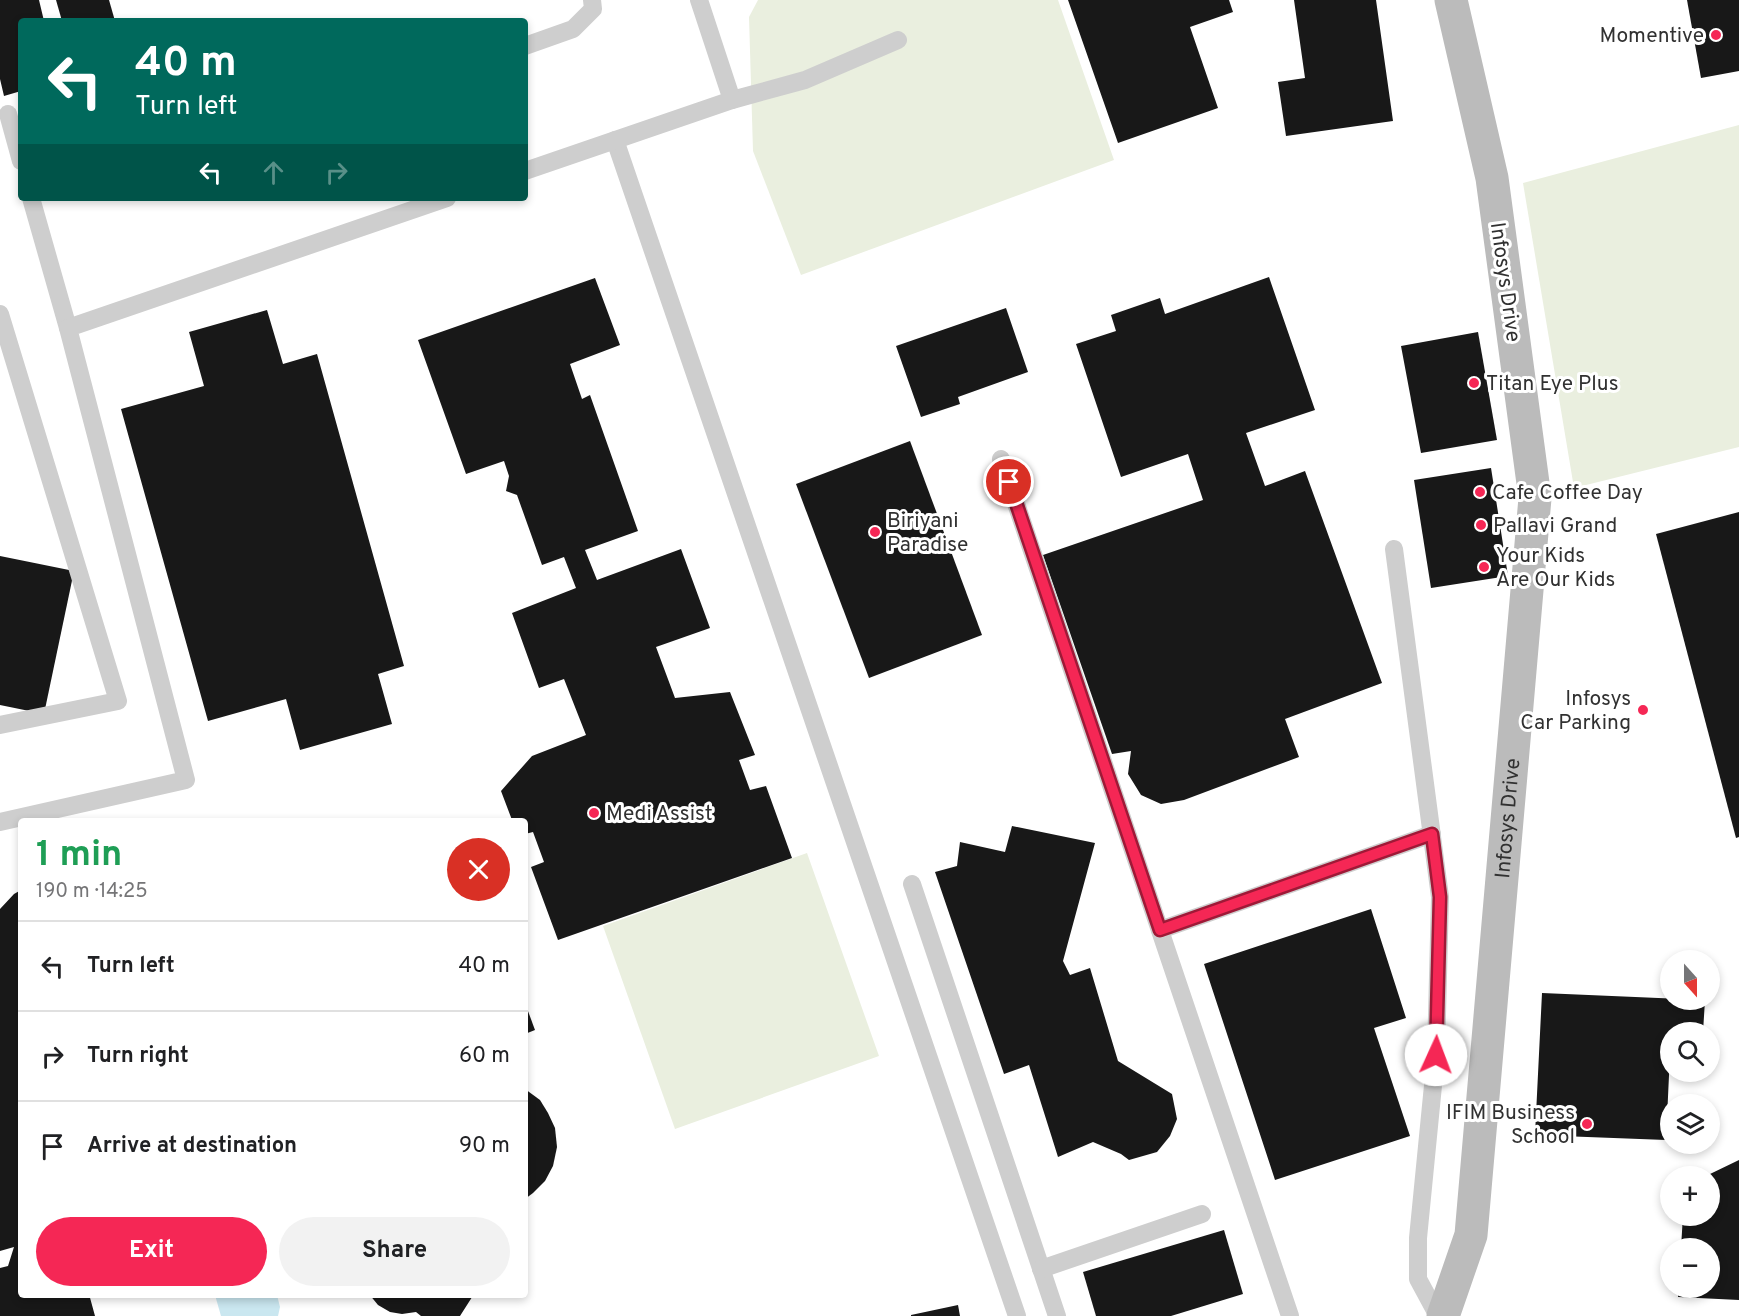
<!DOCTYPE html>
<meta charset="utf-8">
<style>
body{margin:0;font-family:Overpass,sans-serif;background:#f2f2f2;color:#202124;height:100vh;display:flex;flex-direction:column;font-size:22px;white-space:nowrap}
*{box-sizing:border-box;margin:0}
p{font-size:20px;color:#757577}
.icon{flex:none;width:33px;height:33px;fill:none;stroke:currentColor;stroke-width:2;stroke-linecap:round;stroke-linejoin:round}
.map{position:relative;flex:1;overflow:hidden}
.panel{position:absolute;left:18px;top:818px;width:510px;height:480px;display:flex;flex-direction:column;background:#fff;border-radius:6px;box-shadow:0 3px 9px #0003}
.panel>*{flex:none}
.top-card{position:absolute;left:18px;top:18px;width:510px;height:183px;border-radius:6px;box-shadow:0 3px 9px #0003;background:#00695c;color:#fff;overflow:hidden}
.needle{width:39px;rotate:159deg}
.tools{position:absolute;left:1660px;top:950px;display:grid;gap:12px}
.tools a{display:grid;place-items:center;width:60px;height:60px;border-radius:50%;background:#fff;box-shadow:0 3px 9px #0003;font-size:30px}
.pin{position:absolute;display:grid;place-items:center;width:51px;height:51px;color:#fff;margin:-26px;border:3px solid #fff;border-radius:50%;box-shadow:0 2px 6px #0007}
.me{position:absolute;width:66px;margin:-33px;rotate:2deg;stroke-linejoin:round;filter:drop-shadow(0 0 4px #0008)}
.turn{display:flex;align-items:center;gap:21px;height:126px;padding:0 18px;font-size:27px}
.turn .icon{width:78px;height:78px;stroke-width:2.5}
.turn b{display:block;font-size:42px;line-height:51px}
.lanes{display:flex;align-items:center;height:57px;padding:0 18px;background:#0003;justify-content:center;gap:30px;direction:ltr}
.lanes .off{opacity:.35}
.round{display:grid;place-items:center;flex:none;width:63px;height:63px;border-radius:32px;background:#f2f2f2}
.overview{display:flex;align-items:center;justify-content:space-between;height:102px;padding:0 18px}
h1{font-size:36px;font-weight:700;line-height:45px;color:#1e9e55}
.cta{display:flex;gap:12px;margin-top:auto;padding:12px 18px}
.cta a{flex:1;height:69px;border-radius:36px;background:#f52755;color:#fff;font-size:24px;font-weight:700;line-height:69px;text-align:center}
.cta a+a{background:#f2f2f2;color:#202124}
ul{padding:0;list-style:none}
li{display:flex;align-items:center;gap:18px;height:90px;padding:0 18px;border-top:2px solid #e0e0e0}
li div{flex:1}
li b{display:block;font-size:22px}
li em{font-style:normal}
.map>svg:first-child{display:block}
.green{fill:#eaefdf}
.water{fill:#cae7f0}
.building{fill:#181818}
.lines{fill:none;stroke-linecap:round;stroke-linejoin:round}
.lane{stroke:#cecece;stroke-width:18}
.secondary{stroke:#bbb;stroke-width:33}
.route-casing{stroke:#9f1937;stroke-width:15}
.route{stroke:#f52755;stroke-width:10}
.poi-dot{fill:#f52755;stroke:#fff;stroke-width:2}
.labels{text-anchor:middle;stroke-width:6;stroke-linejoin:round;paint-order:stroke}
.poi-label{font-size:21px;fill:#313131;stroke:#fff;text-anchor:start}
.street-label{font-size:21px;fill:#313131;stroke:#fff}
</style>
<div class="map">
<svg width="1739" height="1316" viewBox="0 0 1739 1316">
<rect width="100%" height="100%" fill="#fff"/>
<!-- green -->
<g class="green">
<path d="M758 0H1058L1114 160 801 275 753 151 749 17Z"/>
<path d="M1739 125V447L1574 488 1523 183Z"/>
<path d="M807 853 879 1056 675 1129 603 926Z"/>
</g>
<!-- water -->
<path class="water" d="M215 1295H277L280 1307 278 1316H221Z"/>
<!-- building -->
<g class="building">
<path d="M0 0H39L44 21H21V91L4 96 0 79Z"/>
<path d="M56 0H109L115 21H62Z"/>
<path d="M1068 0H1229L1233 12 1190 27 1218 108 1118 143Z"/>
<path d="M1294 0H1376L1393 121 1286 136 1278 82 1305 78Z"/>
<path d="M1687 0H1739V71L1701 78Z"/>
<path d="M1269 277 1315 410 1246 433 1265 486 1305 471 1382 683 1285 719 1299 757 1184 800 1161 804 1141 795 1128 774 1131 751 1112 754 1043 555 1203 500 1188 454 1121 477 1076 344 1116 331 1111 315 1160 298 1165 314Z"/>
<path d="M595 278 620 345 570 364 582 399 590 395 638 531 585 550 597 580 681 549 710 628 656 647 675 698 730 692 755 755 739 760 750 790 766 786 792 858 558 940 531 867 544 862 533 832 525 834V820H512L501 791 532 756 586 735 564 679 539 688 512 613 576 588 564 557 542 565 517 495 506 491 509 476 504 461 466 474 418 340Z"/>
<path d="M1006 308 1028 372 958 397 960 404 921 417 896 346Z"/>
<path d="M267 310 283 364 317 354 404 666 378 674 392 724 300 750 286 699 208 721 121 409 204 386 189 332Z"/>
<path d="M1478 332 1497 440 1421 453 1401 346Z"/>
<path d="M910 441 982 635 869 678 796 484Z"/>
<path d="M1491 468 1508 576 1431 588 1414 480Z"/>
<path d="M1739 512V837L1736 838 1656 534Z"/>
<path d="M0 556 74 571 44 714 0 705Z"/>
<path d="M1012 826 1095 843 1063 961 1070 975 1090 968 1118 1061 1172 1094 1177 1119 1170 1136 1157 1152 1129 1160 1121 1154 1093 1142 1058 1157 1029 1065 1004 1074 935 872 957 866 960 842 1005 852Z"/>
<path d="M21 890V1294H89L95 1316H0V1268L8 1266 14 1247 0 1251V909L14 894Z"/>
<path d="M1371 909 1406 1018 1374 1028 1410 1136 1275 1180 1204 964Z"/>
<path d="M1542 993 1705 1000 1703 1032H1671L1666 1140 1535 1135Z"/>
<path d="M525 1003 535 1030 525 1034Z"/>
<path d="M525 1089 540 1100 548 1113 555 1128 557 1147 553 1166 545 1181 533 1193 525 1199Z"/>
<path d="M1739 1160V1300L1678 1297 1679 1287H1710V1248H1681L1683 1215H1710V1174Z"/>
<path d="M1224 1230 1243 1294 1171 1316H1096L1083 1272Z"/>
<path d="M369 1294H474L460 1316H421L416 1312 402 1314 390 1312 378 1305Z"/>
<path d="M958 1305 960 1316H911V1315Z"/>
</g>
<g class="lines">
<!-- lane -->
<g class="lane">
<path d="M525 46 573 29 593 9 592 0"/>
<path d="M732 100 805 80 898 40"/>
<path d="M8 114 21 161"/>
<path d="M615 140 1017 1316"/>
<path d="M525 171 732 100 699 0"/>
<path d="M31 198 68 328"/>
<path d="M0 314 118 701 0 725"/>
<path d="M1001 459 1290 1316"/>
<path d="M1394 549 1440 897 1436 1055 1418 1238V1279L1438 1316"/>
<path d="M0 822 186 780 68 328 447 198"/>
<path d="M912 884 1057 1316"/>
<path d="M1160 930 1432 834"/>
<path d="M1041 1269 1202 1214"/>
</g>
<!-- secondary -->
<path class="secondary" id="s1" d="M1443 1316 1471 1235 1535 498 1492 178 1451 0"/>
</g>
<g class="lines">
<!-- route casing -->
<g class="route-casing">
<path id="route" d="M1009 482 1160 930 1432 834 1440 897 1436 1055"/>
</g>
<!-- route -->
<use href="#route" class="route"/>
</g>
<!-- markers -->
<g class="poi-dot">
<circle cx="1716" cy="35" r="6"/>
<circle cx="1474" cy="383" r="6"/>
<circle cx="1480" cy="492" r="6"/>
<circle cx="1481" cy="525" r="6"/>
<circle cx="875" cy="532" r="6"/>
<circle cx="1484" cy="567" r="6"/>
<circle cx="1643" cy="710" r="6"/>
<circle cx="594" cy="813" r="6"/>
<circle cx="1587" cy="1124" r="6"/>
</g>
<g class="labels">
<!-- poi labels -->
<g class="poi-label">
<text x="1704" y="42" text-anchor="end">Momentive</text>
<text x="1486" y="390">Titan Eye Plus</text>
<text x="1492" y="499">Cafe Coffee Day</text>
<text x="887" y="527">Biriyani<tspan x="887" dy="24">Paradise</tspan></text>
<text x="1493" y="532">Pallavi Grand</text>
<text x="1496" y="562">Your Kids<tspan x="1496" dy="24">Are Our Kids</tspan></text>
<text x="1631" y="705" text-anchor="end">Infosys<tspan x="1631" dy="24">Car Parking</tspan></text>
<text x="606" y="820">Medi Assist</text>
<text x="1575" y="1119" text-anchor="end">IFIM Business<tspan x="1575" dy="24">School</tspan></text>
</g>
<!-- street labels -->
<g class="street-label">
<text transform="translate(1506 282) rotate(82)" y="7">Infosys Drive</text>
<text dy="7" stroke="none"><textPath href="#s1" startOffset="504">Infosys Drive</textPath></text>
</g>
</g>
</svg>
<div class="tools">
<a><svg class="needle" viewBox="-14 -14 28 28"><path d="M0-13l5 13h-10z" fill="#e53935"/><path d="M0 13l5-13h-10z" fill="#757577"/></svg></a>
<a><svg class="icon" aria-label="search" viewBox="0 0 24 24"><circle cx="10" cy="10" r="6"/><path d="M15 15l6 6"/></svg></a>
<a><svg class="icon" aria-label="layers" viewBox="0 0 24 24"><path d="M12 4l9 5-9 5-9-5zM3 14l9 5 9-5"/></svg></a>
<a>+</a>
<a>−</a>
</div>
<div class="pin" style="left:1009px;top:482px;background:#d93025"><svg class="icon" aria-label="arrive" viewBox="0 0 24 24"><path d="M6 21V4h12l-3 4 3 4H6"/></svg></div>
<svg class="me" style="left:1436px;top:1055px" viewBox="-20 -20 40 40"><circle r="19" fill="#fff"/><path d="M0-13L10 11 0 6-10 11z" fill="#f52755"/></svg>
<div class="top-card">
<div class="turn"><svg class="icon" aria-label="left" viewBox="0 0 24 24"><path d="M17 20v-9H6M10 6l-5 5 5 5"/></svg><div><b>40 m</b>Turn left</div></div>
<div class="lanes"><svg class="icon" aria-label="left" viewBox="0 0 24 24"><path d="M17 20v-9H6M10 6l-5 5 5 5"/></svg><svg class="icon off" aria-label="ahead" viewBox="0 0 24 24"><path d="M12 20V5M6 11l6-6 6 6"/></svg><svg class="icon off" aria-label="right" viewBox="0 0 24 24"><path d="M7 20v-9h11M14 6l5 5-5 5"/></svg></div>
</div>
<section class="panel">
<div class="overview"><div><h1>1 min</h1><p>190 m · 14:25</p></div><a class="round" style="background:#d93025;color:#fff"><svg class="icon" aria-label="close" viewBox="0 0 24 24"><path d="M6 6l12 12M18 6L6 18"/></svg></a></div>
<ul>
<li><svg class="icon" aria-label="left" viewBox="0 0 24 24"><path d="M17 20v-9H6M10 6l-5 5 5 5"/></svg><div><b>Turn left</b></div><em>40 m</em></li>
<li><svg class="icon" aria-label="right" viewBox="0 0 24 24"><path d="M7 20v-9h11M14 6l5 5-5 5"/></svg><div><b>Turn right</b></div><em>60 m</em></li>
<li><svg class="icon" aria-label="arrive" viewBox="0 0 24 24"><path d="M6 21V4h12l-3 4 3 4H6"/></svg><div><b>Arrive at destination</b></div><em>90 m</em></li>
</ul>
<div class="cta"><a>Exit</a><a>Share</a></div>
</section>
</div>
